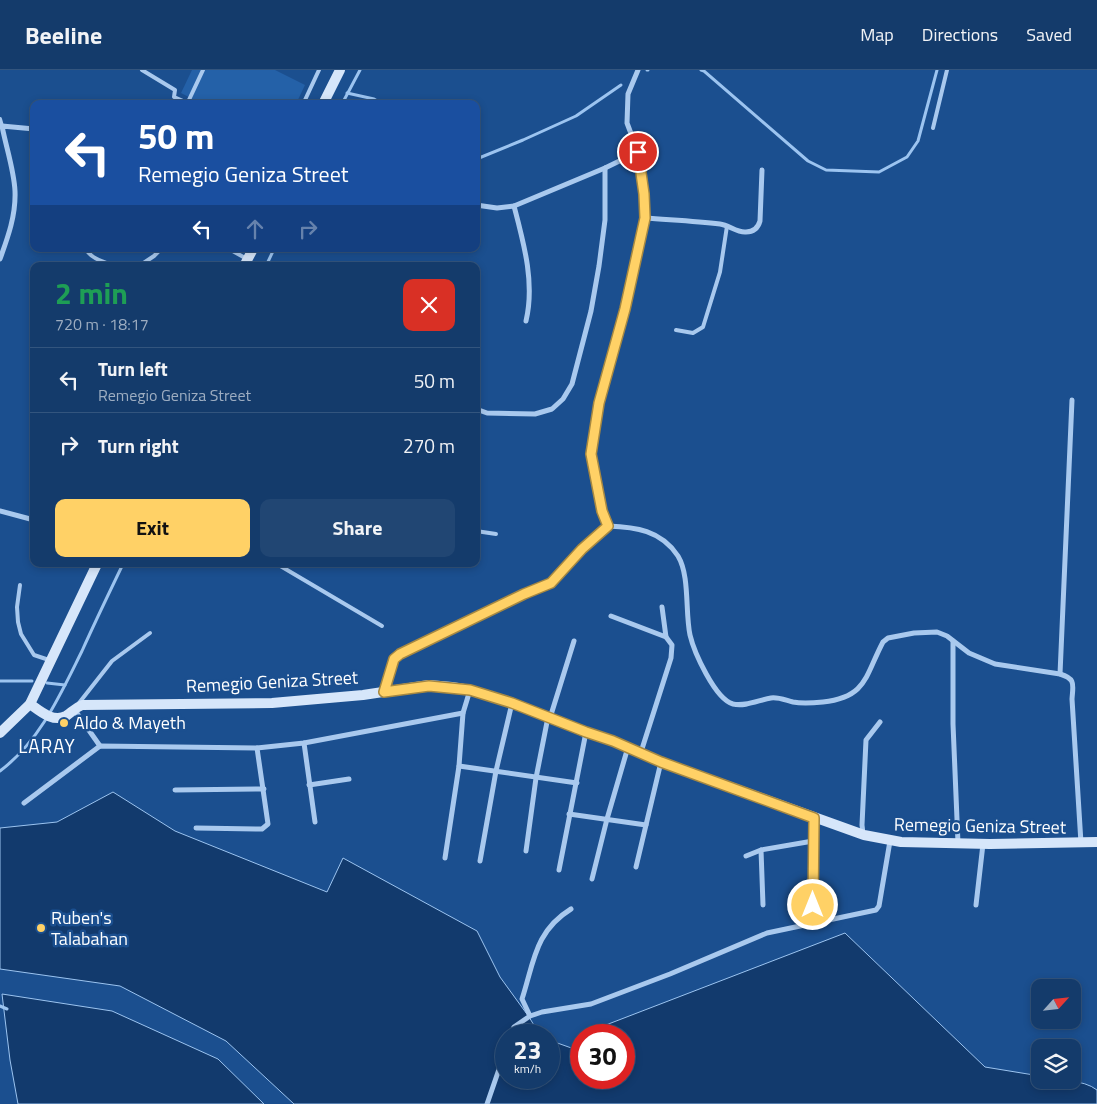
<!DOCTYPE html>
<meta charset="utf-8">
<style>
body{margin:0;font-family:"Titillium Web",sans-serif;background:#214673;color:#f1f3f6;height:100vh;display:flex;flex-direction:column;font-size:19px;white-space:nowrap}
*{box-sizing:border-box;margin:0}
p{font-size:16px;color:#9dadc1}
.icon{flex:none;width:28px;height:28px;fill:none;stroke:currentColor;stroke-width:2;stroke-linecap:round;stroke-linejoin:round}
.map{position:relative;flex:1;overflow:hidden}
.drawer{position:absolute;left:30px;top:192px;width:450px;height:305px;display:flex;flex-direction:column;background:#143b6b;border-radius:10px;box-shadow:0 2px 8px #0003,0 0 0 1px #33557e}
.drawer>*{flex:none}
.guide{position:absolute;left:30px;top:30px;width:450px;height:152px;border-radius:10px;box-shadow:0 2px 8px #0003,0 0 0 1px #33557e;background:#1a4fa0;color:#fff;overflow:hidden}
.needle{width:32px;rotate:63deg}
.tools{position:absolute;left:1031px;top:909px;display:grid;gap:10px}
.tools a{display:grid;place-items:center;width:50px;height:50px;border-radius:10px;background:#143b6b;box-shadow:0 2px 8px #0003,0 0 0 1px #33557e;font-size:25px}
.speed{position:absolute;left:495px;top:954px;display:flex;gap:10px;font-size:25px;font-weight:700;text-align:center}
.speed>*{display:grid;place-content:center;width:65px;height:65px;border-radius:50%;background:#143b6b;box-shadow:0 2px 8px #0003,0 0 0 1px #33557e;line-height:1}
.speed small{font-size:12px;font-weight:400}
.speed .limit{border:8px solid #d22;background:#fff;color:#111}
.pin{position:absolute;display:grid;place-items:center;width:42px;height:42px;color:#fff;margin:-21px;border:2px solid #fff;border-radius:50%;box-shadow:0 1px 5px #0007}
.me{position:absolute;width:55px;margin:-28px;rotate:0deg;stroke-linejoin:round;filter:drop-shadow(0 0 4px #0008)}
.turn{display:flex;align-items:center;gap:18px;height:105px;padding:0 25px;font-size:22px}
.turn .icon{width:65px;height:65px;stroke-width:2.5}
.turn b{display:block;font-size:35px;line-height:42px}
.lanes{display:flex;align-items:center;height:48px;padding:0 25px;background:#0003;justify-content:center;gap:25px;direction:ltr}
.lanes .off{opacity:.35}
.round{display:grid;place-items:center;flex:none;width:52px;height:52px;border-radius:10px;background:#214673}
.overview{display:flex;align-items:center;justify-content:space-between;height:85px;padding:0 25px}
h1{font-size:30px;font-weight:700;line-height:38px;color:#1e9e55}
.cta{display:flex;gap:10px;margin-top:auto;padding:10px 25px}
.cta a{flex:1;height:58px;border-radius:10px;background:#ffd166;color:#111;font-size:20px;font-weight:700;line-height:58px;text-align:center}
.cta a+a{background:#214673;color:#f1f3f6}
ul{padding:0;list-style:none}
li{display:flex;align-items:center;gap:15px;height:65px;padding:0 25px;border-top:1px solid #33557e}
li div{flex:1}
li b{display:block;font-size:19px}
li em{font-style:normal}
header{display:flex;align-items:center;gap:30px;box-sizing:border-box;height:70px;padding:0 25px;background:#143b6b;border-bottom:1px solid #33557e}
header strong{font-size:24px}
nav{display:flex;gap:28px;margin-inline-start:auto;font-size:18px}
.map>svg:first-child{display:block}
.green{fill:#2461a8}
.water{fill:#123a6d;stroke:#9cc4f0}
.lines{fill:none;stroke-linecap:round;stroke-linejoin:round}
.stream{stroke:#9cc4f0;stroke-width:3}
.lane{stroke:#a9c9ee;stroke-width:4}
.street{stroke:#a9c9ee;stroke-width:5}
.secondary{stroke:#d6e6fa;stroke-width:10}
.route-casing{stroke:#a68842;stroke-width:12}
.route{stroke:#ffd166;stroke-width:9}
.poi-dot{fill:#ffd166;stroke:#1b4f8f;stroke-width:2}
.labels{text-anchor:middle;stroke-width:5;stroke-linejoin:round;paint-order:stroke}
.street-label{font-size:18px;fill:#fff;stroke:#1b4f8f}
.poi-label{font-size:18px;fill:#fff;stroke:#1b4f8f;text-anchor:start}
.neighbourhood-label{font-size:19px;letter-spacing:1px;fill:#fff;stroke:#1b4f8f}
</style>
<header>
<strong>Beeline</strong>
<nav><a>Map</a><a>Directions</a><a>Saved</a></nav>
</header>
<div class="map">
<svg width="1097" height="1034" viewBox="0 0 1097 1034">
<rect width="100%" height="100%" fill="#1b4f8f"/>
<!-- green -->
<path class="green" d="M192 0H275L305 15 296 34H202L181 23Z"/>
<!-- water -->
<g class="water">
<path d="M113 722 175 761 327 822 343 788 477 861 500 907 529 947 540 965H506V1008H549V970L577 980 581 976V1008H624V965H591L598 958 845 863 985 997 1040 1006V1010C1058 1010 1083 1009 1097 1020V1034H294L226 971 120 916 0 899V758L57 752Z"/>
<path d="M2 924 112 941 218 989 264 1034H18L10 990Z"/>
</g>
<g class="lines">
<!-- stream -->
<g class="stream">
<path d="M647 0H648"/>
<path d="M701 0 704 1 808 91 826 100 879 102 907 87 918 71 937 0"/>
<path d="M347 23 374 29 382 34"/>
<path d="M342 34 360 0"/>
<path d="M476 87 479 88 523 70 576 46 621 15"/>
<path d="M266 196 274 179"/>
<path d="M0 611H32"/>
<path d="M47 613 65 615"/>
<path d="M0 701C40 671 60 625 82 581 95 552 109 523 123 494"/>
<path d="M0 936 7 939"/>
</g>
<!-- lane -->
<g class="lane">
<path d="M142 0 175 20 174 27 190 34"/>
<path d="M305 30 319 0"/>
<path d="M188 32 203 0"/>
<path d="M0 49 2 56"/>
<path d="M933 58 947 0"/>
<path d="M86 179C91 189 104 192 115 196"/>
<path d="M229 179 247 189"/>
<path d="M139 196 154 186 161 179"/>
<path d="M676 260 693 263 703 257 720 202 727 156"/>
<path d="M476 461 496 464"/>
<path d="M277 494 382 556"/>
<path d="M20 515 17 537 18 552 21 564 34 585 49 590"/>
<path d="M79 633 112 591 150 563"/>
</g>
<!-- street -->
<g class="street">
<path d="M476 135 497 138 514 136 605 98 638 82"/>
<path d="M514 136C524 174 535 213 526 251"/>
<path d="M645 148C670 150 695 151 720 154 729 155 737 163 746 162 753 162 758 158 760 151L762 100"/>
<path d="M0 189C8 167 16 145 15 121 14 100 6 77 2 56L34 59"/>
<path d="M476 339 487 343 535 344 552 339 563 329 572 314 591 241 599 196 605 150V98"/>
<path d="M0 441 34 450"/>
<path d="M608 456 602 441 591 384 599 333 625 239 645 148 644 124 638 82 627 53 628 24 638 0"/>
<path d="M611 546 666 567"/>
<path d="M953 571V654L958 773"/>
<path d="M1060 604 1072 330"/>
<path d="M384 622 394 589 400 584 524 523 551 513 582 479 608 456C635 457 661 460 678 486 690 506 685 542 690 565 694 582 715 629 733 634 745 637 759 630 771 628 778 627 785 630 793 632 803 634 813 633 823 632 867 627 865 606 883 572L888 568 914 563 937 562 947 566 969 583 995 594 1060 604C1076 609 1073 614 1072 629L1081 773"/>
<path d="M74 639 100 676"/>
<path d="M550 648 574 571"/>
<path d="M304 673 315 752"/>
<path d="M641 682 671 588 672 575 666 567 662 537"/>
<path d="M459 696 577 713"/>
<path d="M309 715 349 709"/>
<path d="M175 720 264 719"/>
<path d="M24 733 100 676 257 678 304 673 463 643"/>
<path d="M569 744 646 755"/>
<path d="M196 758 262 759 268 754 257 678"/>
<path d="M863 764 862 755 866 670 880 652"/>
<path d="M761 780 763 835"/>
<path d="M526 781 536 708 548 647"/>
<path d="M746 786 761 780 813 771"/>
<path d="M445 788 459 696 463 643 470 620"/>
<path d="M480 791 496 701 512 633"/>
<path d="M636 797 661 692"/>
<path d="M559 800 586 662"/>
<path d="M592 809 607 749 628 677"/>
<path d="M813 835 814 748"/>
<path d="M976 835 983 774"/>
<path d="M530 946 522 929C534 892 535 861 571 839"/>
<path d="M511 965 514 957 530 946 542 942 591 934 670 904 767 863 876 840 879 836 890 771"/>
<path d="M487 1034 506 979"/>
</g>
<!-- secondary -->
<g class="secondary">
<path d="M323 34 340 0"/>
<path d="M244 196 253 179"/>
<path d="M30 634C40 641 53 653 66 646 72 642 75 638 82 635L272 633 363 625 429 615 452 617 470 620 512 633 586 662 613 671 661 692 864 765 901 772 990 774 1097 772"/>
<path d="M0 663 30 634 97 494"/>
</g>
</g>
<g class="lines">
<!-- route casing -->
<g class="route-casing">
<path id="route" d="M638 82 644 124 645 148 625 239 599 333 591 384 602 441 608 456 582 479 551 513 524 524 400 584 394 589 384 622 429 616 470 620 512 633 586 662 613 671 661 692 814 748 813 835"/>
</g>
<!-- route -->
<use href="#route" class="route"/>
</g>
<!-- markers -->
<g class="poi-dot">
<circle cx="64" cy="653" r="5"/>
<circle cx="41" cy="858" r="5"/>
</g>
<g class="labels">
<!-- street labels -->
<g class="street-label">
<text transform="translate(272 612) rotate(-3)" y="6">Remegio Geniza Street</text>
<text transform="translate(980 756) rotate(1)" y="6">Remegio Geniza Street</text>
</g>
<!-- poi labels -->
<g class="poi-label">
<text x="74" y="659">Aldo &amp; Mayeth</text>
<text x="51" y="854">Ruben's<tspan x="51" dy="21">Talabahan</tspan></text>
</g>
<!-- neighbourhood labels -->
<g class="neighbourhood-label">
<text x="47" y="683">LARAY</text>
</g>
</g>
</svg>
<div class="tools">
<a><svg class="needle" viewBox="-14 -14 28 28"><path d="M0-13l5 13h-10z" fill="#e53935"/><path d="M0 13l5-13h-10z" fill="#9dadc1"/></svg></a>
<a><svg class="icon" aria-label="layers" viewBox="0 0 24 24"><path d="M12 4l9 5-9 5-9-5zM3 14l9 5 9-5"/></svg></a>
</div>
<div class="speed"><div>23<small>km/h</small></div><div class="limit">30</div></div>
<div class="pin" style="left:638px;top:82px;background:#d93025"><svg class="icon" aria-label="arrive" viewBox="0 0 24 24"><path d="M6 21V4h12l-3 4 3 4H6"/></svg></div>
<svg class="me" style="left:813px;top:835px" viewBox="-20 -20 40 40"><circle r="17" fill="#ffd166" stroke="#fff" stroke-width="3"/><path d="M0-11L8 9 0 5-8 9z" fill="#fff"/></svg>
<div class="guide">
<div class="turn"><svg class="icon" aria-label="left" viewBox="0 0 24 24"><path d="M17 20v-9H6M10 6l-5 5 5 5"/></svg><div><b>50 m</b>Remegio Geniza Street</div></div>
<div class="lanes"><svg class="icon" aria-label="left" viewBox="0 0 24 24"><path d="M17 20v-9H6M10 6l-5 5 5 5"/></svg><svg class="icon off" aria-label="ahead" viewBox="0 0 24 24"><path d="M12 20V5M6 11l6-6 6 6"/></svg><svg class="icon off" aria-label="right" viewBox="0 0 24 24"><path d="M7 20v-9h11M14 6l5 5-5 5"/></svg></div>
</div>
<section class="drawer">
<div class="overview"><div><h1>2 min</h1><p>720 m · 18:17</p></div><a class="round" style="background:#d93025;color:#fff"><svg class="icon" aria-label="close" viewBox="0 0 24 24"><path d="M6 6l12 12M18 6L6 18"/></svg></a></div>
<ul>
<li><svg class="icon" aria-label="left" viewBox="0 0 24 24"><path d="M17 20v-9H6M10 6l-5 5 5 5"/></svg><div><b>Turn left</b><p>Remegio Geniza Street</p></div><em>50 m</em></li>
<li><svg class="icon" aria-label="right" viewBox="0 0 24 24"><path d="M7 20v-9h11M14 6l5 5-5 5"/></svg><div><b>Turn right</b></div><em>270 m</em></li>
</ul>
<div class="cta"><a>Exit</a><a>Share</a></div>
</section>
</div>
